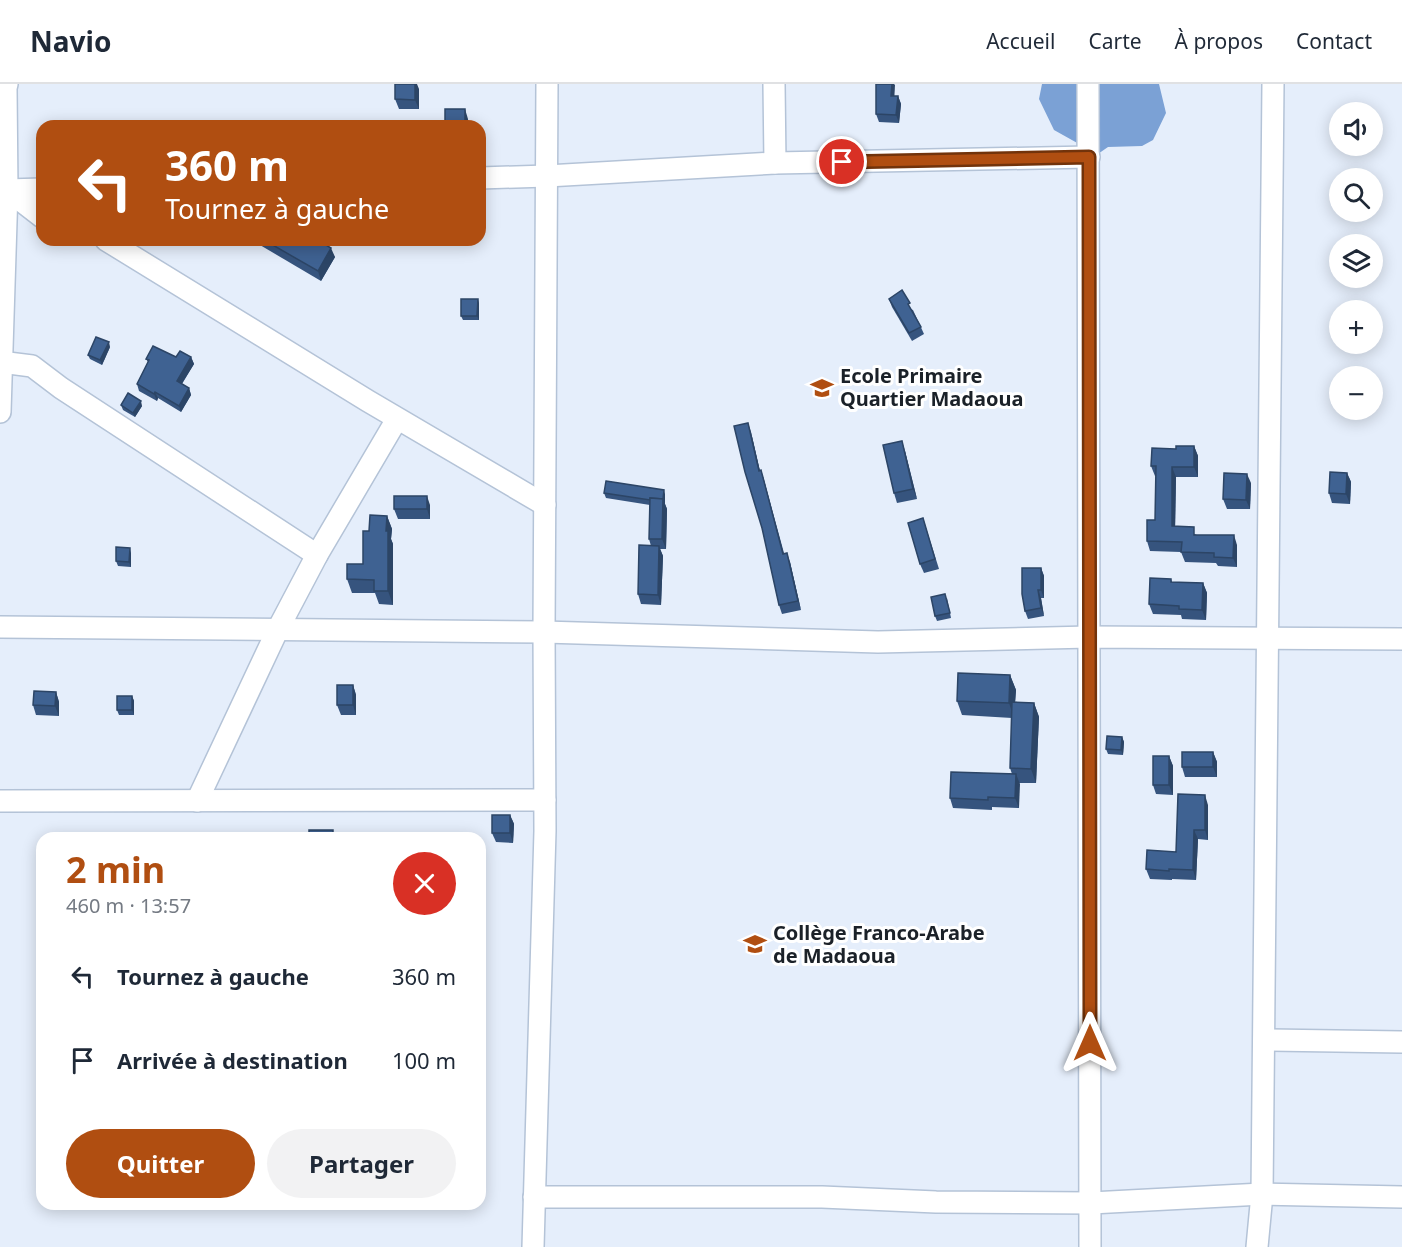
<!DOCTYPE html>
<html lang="fr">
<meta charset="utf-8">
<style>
body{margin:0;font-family:"Noto Sans",sans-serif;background:#f2f2f3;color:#1f2937;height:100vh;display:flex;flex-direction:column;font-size:22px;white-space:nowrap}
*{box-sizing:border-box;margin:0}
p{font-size:20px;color:#747a83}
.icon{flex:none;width:33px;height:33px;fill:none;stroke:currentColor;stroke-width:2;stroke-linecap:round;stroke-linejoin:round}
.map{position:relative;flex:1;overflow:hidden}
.panel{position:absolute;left:36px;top:748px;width:450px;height:378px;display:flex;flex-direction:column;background:#fff;border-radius:18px;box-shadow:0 3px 15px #0003}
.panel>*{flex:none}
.hud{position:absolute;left:36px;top:36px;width:450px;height:126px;border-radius:18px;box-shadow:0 3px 15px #0003;background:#b04e11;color:#fff;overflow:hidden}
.fabs{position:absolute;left:1329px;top:18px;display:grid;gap:12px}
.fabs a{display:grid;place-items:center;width:54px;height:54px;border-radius:50%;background:#fff;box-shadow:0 3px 15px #0003;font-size:30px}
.pin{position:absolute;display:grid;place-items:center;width:51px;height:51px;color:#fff;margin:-26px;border:3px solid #fff;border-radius:50%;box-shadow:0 2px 6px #0007}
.me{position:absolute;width:66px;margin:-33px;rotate:0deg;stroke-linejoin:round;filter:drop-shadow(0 0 4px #0008)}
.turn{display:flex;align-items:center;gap:21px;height:126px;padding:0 30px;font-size:27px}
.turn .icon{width:78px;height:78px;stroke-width:2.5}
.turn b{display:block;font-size:42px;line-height:51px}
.round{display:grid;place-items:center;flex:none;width:63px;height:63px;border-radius:32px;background:#f2f2f3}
.summary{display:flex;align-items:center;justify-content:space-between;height:102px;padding:0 30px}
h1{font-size:36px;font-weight:700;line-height:45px;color:#b04e11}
.action{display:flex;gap:12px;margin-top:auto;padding:12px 30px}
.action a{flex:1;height:69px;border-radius:36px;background:#b04e11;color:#fff;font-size:24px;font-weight:700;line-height:69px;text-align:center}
.action a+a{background:#f2f2f3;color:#1f2937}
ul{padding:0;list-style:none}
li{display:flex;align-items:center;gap:18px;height:84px;padding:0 30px}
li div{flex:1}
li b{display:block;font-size:22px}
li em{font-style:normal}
header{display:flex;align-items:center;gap:36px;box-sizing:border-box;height:84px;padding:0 30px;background:#fff;border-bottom:2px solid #e0e1e3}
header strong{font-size:28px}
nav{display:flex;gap:33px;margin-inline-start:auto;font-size:21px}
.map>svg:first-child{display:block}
.water{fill:#7ba1d5}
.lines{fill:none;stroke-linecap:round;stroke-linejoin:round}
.minor-casing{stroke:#b4c3d7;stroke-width:24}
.minor{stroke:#fff;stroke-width:21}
.wall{fill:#36547e}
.shaded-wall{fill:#2c4566}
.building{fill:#3f6292;stroke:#2c4566;stroke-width:1.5}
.route-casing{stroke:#72330b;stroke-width:15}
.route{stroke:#b04e11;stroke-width:10}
.labels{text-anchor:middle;stroke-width:6;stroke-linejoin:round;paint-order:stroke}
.poi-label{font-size:20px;font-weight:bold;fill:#1b2128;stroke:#fff;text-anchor:start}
</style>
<header>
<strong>Navio</strong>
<nav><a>Accueil</a><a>Carte</a><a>À propos</a><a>Contact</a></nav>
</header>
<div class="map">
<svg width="1402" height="1163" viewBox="0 0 1402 1163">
<rect width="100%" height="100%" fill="#e5eefb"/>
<!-- water -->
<path class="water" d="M1042 0H1159L1166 29 1153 56 1142 62 1108 63 1095 72 1088 65 1054 46 1039 15Z"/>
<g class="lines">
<!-- minor casing -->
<g class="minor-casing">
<g id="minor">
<path d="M774 0 775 79"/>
<path d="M1088 0 1090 1163"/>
<path d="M480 94 547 92 775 79 1089 73"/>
<path d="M7 106 42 133"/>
<path d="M7 106 42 105"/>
<path d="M106 156 368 317 545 421"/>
<path d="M0 278 32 282 61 304 317 471"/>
<path d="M0 328 7 106 6 4 7 0"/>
<path d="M0 543 544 548 878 558 1089 553 1402 555"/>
<path d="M0 717 545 716"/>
<path d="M197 717 278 545 317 471 397 335"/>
<path d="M1264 956 1402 958"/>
<path d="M534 1113H822L936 1118 1091 1119 1262 1110 1402 1113"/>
<path d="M533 1163 545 747 544 548 547 0"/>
<path d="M1257 1163 1262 1110 1273 0"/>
</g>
</g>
<!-- minor -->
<use href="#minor" class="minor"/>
</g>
<!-- wall -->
<g class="wall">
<path d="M876 0H894V12H898L901 20 899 39 879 38 876 30Z"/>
<path d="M419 5V25H399L395 15Z"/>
<path d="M258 156H318L335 173 321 197 260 161Z"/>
<path d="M478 215 479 220V236H463L461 232Z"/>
<path d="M889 215 913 226 924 250 912 257 892 223Z"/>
<path d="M110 263 102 281 90 275 88 271Z"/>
<path d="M191 273 194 280 182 300 189 304 191 311 181 328 158 314 157 317 139 307 137 300 148 278 146 275Z"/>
<path d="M121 321 142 322 135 333 123 326Z"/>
<path d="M751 348 760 387 761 386 764 396 784 469 790 478 801 526 782 530 779 521Z"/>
<path d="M1194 362 1198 372V393H1176L1175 442 1197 451 1237 461V483L1218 482 1216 479 1185 478 1181 468 1150 467 1147 457 1155 436 1156 392H1155L1151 382 1176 365Z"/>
<path d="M905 367 917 415 897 419 894 409Z"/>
<path d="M1347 389 1351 398 1350 420 1332 419 1329 409Z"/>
<path d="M1251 399 1250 425H1227L1223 415Z"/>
<path d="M604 409 665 410V420L667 425 666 465H660L663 472 661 521 641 520 638 510 651 462 649 455 650 421 606 414Z"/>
<path d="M430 421V435H398L394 425Z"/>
<path d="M387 432 392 445 391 455 393 460V521L379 520 375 509H352L347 495 363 480 369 447Z"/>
<path d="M923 434 939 485 924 489 920 480Z"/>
<path d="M131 469V483L118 482 116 477Z"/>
<path d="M1041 484 1044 492V514H1041L1044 532 1028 535 1025 527Z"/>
<path d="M1171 495 1172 498 1203 499 1207 509 1206 536 1182 535 1181 531 1153 530 1149 520Z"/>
<path d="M947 514 951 534 937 537 935 532Z"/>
<path d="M1010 591 1016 606 1015 618 1034 619 1039 633 1036 699H1019V724L992 723V726L953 724 950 714 1012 690 1010 684 1012 634 962 631 957 617Z"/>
<path d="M353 601 356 611V631H341L337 621Z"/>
<path d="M56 608 59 618V632L36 631 33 621Z"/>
<path d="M132 612 134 617V631H119L117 626Z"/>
<path d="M1122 653 1124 658 1123 671 1108 670 1106 665Z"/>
<path d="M1213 668 1217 678V693H1185L1182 683Z"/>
<path d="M1169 672 1173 682V711L1156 710 1153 701Z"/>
<path d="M1208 721V756L1198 755 1196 796 1172 795V796L1150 795 1146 785 1176 768Z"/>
<path d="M510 731 514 740 513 759 496 758 492 749Z"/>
</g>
<!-- shaded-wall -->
<g class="shaded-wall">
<path d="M415 0H417L419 5V25L415 16Z"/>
<path d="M892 0H894L895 1 894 20 891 12Z"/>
<path d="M898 12 901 20 899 39 896 31Z"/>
<path d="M465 25 468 35V42H465Z"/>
<path d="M151 156H158L152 161Z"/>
<path d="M331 164 335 173 321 197 318 187Z"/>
<path d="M478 215 479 220V236L477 232Z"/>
<path d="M109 258 110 263 102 281 100 276Z"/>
<path d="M191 273 194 280 179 304 177 297Z"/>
<path d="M189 304 191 311 181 328 179 322Z"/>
<path d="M155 308 158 314 157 317 154 310Z"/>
<path d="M141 317 142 322 135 333 133 329Z"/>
<path d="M748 339 751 348 762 396 759 387Z"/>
<path d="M902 357 905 367 917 415 913 405Z"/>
<path d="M1194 362 1198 372V393L1194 383Z"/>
<path d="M1172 383 1176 393 1175 451 1172 442Z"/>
<path d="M761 386 764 396 786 479 783 470Z"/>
<path d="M1347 389 1351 398 1350 420 1346 410Z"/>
<path d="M1247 390 1251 399 1250 425 1246 416Z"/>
<path d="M664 406 665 410V420L667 425 666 465 662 455Z"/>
<path d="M427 412 430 421V435L427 425Z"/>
<path d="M387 432 392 445 391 455 393 460V521L388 507 386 447Z"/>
<path d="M1234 451 1237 461V483L1233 474Z"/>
<path d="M659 462 663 472 661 521 658 511Z"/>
<path d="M130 464 131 469V483L129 478Z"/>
<path d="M787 469 790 478 801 526 798 517Z"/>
<path d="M1041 484 1044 492V514L1041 506Z"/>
<path d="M1203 499 1207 509 1206 536 1202 526Z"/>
<path d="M1038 506 1041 514 1044 532 1041 524Z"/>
<path d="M1010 591 1016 606 1014 634 1009 619Z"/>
<path d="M353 601 356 611V631L353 621Z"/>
<path d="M56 608 59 618V632L55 622Z"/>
<path d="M132 612 134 617V631L132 626Z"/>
<path d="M1034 619 1039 633 1036 699 1031 685Z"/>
<path d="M1122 653 1124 658 1123 671 1121 666Z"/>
<path d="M1213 668 1217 678V693L1213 683Z"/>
<path d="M1169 672 1173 682V711L1169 701Z"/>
<path d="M1016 690 1020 700 1019 724 1015 714Z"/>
<path d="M1205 711 1208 721V756L1205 746Z"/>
<path d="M510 731 514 740 513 759 510 749Z"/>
<path d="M1194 746 1198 755 1196 796 1193 786Z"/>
</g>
<!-- building -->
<g class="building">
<path d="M395 0H415V16L395 15Z"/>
<path d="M876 0H892L891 12H898L896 31 876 30Z"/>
<rect x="445" y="25" width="20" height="17"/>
<path d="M264 156H318L331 164 318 187Z"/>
<path d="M902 206 910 219 908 220 921 243 909 249 889 215Z"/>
<path d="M461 215H478L477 232H461Z"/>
<path d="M96 253 109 258 100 276 88 271Z"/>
<path d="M153 262 176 273 180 267 191 273 177 297 189 304 179 322 155 308 154 310 137 300 149 276 146 275Z"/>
<path d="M128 309 141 317 133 329 121 321Z"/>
<path d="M748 339 759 387 761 386 783 470 787 469 798 517 779 521 762 444 745 388 734 342Z"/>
<path d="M902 357 913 405 894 409 883 361Z"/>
<path d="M1176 362H1194V383H1172V442L1194 443V451H1234L1233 474 1214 473V469L1181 468 1182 458 1147 457V436H1155L1156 382H1151L1152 364 1176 365Z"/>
<path d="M1330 388 1347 389 1346 410 1329 409Z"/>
<path d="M1224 389 1247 390 1246 416 1223 415Z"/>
<path d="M606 397 664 406 663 415 650 414V416L604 409Z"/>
<rect x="394" y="412" width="33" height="13"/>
<path d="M650 414 663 415 662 455H649Z"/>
<path d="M370 431 387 432 386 447H388V507H374V496L347 495V480H363V447H369Z"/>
<path d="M923 434 935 475 920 480 908 439Z"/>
<path d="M639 461 659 462 658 511 638 510Z"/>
<path d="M116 463 130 464 129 478 116 477Z"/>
<path d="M1022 484H1041V506H1038L1041 524 1025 527 1022 510Z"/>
<path d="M1150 494 1171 495V498L1203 499 1202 526 1179 525V522L1149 520Z"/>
<path d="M945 510 950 529 935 532 931 513Z"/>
<path d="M958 589 1010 591 1009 619 957 617Z"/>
<rect x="337" y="601" width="16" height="20"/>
<path d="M34 607 56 608 55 622 33 621Z"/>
<rect x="117" y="612" width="15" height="14"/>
<path d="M1012 618 1034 619 1031 685 1010 684Z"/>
<path d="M1107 652 1122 653 1121 666 1106 665Z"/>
<rect x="1182" y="668" width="31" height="15"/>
<rect x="1153" y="672" width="16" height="29"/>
<path d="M951 688 1016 690 1015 714 988 713V716L950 714Z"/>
<path d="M1178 710 1205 711V746H1194L1193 786 1169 785V787L1146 785 1147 766 1176 768Z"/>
<rect x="492" y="731" width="18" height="18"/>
<rect x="309" y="746" width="24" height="8"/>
</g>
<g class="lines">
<!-- route casing -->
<g class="route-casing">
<path id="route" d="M842 78 1089 73 1090 959"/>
</g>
<!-- route -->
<use href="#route" class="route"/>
</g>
<!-- icons -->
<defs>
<g id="school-bare" transform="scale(1.8)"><path d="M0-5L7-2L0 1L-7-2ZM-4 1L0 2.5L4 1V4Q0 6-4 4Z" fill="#b04e11" stroke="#fff" stroke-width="2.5" paint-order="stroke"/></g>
</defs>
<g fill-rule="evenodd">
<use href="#school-bare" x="822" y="304"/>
<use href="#school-bare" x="755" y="860"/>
</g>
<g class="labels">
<!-- poi labels -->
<g class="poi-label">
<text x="840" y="299">Ecole Primaire<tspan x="840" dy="23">Quartier Madaoua</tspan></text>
<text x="773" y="856">Collège Franco-Arabe<tspan x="773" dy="23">de Madaoua</tspan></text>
</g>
</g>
</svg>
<div class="fabs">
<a><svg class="icon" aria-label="sound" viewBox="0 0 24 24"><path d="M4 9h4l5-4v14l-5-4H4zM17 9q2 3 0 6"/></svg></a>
<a><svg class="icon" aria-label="search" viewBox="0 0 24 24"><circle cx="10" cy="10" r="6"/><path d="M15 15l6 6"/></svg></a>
<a><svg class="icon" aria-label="layers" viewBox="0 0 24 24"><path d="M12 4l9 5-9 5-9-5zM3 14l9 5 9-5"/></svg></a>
<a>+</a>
<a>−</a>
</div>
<div class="pin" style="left:842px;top:78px;background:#d93025"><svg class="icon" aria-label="arrive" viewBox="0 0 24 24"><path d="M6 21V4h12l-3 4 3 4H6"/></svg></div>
<svg class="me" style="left:1090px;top:959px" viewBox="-20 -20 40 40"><path d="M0-17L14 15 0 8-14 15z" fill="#b04e11" stroke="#fff" stroke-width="4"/></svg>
<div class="hud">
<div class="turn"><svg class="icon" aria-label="left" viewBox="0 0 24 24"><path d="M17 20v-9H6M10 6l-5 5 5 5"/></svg><div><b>360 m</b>Tournez à gauche</div></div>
</div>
<section class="panel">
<div class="summary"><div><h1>2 min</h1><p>460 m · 13:57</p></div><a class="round" style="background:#d93025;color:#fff"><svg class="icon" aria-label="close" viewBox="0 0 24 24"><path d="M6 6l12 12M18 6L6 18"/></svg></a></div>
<ul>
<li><svg class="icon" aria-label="left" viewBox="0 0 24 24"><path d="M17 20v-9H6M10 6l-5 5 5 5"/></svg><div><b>Tournez à gauche</b></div><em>360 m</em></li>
<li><svg class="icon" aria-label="arrive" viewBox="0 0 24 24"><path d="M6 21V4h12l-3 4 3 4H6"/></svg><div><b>Arrivée à destination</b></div><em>100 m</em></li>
</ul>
<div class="action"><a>Quitter</a><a>Partager</a></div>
</section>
</div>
